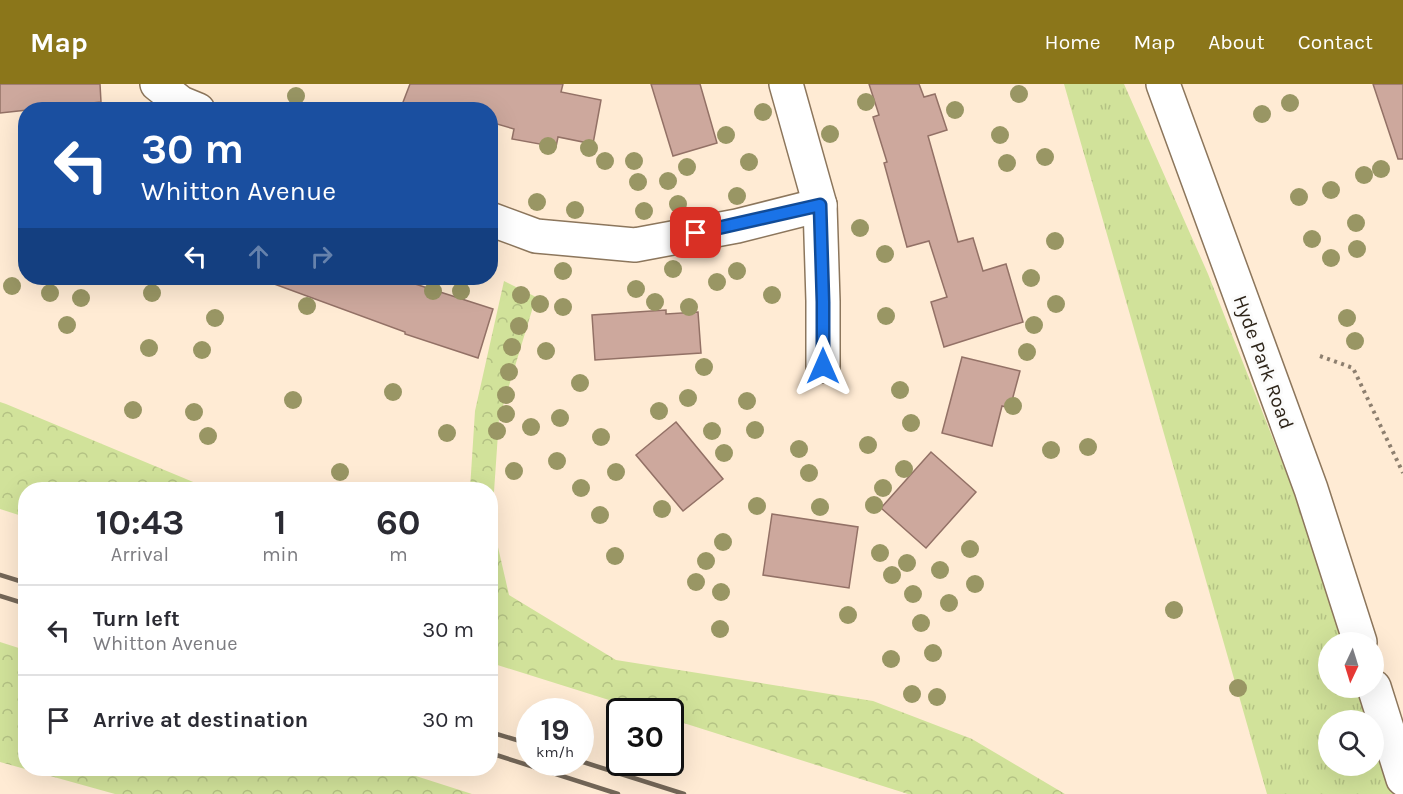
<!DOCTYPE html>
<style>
body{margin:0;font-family:Karla,sans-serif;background:#f2f2f3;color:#2b2b33;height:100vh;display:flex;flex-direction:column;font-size:22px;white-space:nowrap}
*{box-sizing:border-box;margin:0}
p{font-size:20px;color:#7c7c81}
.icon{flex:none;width:33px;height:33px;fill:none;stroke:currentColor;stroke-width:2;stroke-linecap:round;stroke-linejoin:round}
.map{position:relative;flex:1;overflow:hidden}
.sheet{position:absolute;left:18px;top:398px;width:480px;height:294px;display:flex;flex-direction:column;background:#fff;border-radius:24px;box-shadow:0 6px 24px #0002}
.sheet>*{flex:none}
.hud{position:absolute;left:18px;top:18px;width:480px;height:183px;border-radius:24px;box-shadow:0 6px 24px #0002;background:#1a4fa0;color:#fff;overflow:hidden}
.needle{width:39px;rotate:184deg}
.tools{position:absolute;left:1318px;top:548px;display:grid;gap:12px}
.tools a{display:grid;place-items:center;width:66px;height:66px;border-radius:50%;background:#fff;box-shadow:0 6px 24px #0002;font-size:30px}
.speed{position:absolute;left:516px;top:614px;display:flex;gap:12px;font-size:30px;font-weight:700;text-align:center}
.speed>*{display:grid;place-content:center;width:78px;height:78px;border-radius:50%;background:#fff;box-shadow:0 6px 24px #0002;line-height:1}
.speed small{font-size:15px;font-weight:400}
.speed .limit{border:3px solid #111;border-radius:9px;background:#fff;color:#111}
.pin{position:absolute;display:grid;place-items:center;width:51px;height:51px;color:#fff;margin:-26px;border-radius:12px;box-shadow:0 3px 9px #0006}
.me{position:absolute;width:66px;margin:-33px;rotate:0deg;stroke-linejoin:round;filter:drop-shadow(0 0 4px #0008)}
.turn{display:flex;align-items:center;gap:21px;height:126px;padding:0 24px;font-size:27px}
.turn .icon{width:78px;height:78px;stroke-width:2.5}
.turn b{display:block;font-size:42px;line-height:51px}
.lanes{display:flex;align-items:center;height:57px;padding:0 24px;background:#0003;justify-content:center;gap:30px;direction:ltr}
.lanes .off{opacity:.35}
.eta{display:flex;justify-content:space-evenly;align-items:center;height:102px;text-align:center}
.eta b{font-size:36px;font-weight:700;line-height:42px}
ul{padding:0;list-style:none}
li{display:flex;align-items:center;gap:18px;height:90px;padding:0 24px;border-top:2px solid #e1e1e2}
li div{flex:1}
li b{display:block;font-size:22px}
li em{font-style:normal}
header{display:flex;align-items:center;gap:36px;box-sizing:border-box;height:84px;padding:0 30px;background:#8b761a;color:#fff}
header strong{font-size:28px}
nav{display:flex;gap:33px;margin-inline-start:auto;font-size:21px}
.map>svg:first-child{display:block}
.grass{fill:url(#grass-tufts)}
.forest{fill:url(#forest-crowns)}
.building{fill:#cda89d;stroke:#937166;stroke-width:1.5}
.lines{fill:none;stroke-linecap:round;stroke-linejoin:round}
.minor-casing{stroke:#8c765c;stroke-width:36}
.major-casing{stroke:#8c765c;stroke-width:36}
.path{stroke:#8d7f6f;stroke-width:4;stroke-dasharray:3 4.5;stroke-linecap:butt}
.minor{stroke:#fff;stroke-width:33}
.major{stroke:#fff;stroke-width:33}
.rail{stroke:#746758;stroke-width:4.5}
.tree{fill:#999664}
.route-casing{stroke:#114b97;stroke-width:15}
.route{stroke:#1a73e8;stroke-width:10}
.labels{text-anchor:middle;stroke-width:6;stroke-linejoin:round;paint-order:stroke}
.street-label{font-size:20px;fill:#2e251a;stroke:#fbfbfb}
</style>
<header>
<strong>Map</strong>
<nav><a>Home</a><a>Map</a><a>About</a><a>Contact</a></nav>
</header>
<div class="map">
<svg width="1403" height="710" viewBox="0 0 1403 710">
<defs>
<pattern id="grass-tufts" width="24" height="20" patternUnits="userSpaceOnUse" patternTransform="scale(1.5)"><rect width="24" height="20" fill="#d1e29a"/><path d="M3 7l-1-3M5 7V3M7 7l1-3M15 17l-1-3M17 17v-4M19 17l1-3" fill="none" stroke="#b4c284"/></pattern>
<pattern id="forest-crowns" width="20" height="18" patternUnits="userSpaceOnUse" patternTransform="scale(1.5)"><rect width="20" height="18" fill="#d1e29a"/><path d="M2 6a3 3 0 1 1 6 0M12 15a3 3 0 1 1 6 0" fill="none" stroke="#b4c284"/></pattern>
</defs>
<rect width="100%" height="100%" fill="#ffebd4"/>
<!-- grass -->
<path class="grass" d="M1064 0H1124L1208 190 1331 502 1348 558H1329V603H1361L1371 636H1329V681H1374V644L1394 710H1267Z"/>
<!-- forest -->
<g class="forest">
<path d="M504 197 536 213 499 335 492 437 509 511 616 576 873 617 972 655 1065 710H908L671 635 670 627H644L491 579 490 405H470L475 327Z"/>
<path d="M0 318 6 320 210 405H26L25 433 0 425Z"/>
<path d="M0 558 25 566 26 684H391L472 710H115L0 678Z"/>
</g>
<!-- building -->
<g class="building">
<path d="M0 0H100L101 18 0 29Z"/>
<path d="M410 0H563L561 8 601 16 593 60 558 53 556 63 512 55 514 45 490 38V26H400Z"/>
<path d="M651 0H700L717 59 673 72Z"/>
<path d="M869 0H919L924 13 935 10 947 46 928 52 958 158 973 154 983 187 1006 180 1023 238 944 263 931 218 947 213 929 157 907 163 884 79 887 78 873 33 879 31Z"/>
<path d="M1373 0H1403V75H1398Z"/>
<path d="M266 194H411L409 198 493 225 478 274 405 250V248L266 197Z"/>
<path d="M666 226V230L698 228 701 269 595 276 592 231Z"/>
<path d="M962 273 1020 287 1010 324 1002 322 992 362 942 349Z"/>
<path d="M676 338 723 395 683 427 636 371Z"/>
<path d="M931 368 976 408 926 464 881 424Z"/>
<path d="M772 430 858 443 849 504 763 491Z"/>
</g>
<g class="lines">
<!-- minor casing -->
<g class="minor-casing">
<g id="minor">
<path d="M157 0 181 19 198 26"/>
<path d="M786 0 820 121 823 217V282"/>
<path d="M490 135 536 152 635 161 737 142 820 121"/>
</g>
</g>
<!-- major casing -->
<g class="major-casing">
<g id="major">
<path d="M1163 0 1311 405 1360 558"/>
<path d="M1374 603 1403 695"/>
</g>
</g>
<!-- path -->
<path class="path" d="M1320 272 1353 284 1403 389"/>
<!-- minor -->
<use href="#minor" class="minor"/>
<!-- major -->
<use href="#major" class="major"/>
<!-- rail -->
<g class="rail">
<path d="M0 491 26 499"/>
<path d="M0 512 26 520"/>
<path d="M490 648 530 660"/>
<path d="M490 669 618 710"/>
<path d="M580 677 684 710"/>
</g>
</g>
<!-- trees -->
<g class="tree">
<circle cx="1019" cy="10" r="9"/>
<circle cx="296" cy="12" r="9"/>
<circle cx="866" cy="18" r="9"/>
<circle cx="1290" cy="19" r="9"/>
<circle cx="955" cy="26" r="9"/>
<circle cx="763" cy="28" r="9"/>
<circle cx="1262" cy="30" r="9"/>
<circle cx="830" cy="50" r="9"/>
<circle cx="726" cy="51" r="9"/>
<circle cx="1000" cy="51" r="9"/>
<circle cx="548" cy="62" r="9"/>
<circle cx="589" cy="64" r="9"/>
<circle cx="1045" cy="73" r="9"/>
<circle cx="605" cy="77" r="9"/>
<circle cx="634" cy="77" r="9"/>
<circle cx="749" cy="78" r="9"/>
<circle cx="1007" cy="79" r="9"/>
<circle cx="687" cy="83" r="9"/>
<circle cx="1381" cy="85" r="9"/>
<circle cx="1364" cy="91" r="9"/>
<circle cx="668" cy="97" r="9"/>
<circle cx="638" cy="98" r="9"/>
<circle cx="1331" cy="106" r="9"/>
<circle cx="737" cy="112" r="9"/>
<circle cx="1299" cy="113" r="9"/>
<circle cx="537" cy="118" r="9"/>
<circle cx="678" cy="120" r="9"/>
<circle cx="575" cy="126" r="9"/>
<circle cx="644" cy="127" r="9"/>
<circle cx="1356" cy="139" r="9"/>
<circle cx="860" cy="144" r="9"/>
<circle cx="1312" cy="155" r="9"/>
<circle cx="1055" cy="157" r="9"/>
<circle cx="1357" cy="165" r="9"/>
<circle cx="885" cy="170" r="9"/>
<circle cx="1331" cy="174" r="9"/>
<circle cx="673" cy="185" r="9"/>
<circle cx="563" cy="187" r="9"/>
<circle cx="737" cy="187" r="9"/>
<circle cx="1031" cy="194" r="9"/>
<circle cx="717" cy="198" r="9"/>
<circle cx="12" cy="202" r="9"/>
<circle cx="636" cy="205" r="9"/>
<circle cx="433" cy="207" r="9"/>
<circle cx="461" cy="207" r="9"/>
<circle cx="50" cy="209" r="9"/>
<circle cx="152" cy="209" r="9"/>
<circle cx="521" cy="211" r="9"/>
<circle cx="772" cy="211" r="9"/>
<circle cx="81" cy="214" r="9"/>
<circle cx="655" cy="218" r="9"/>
<circle cx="540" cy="220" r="9"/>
<circle cx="1056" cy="220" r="9"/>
<circle cx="307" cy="222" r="9"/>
<circle cx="563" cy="223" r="9"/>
<circle cx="689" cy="223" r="9"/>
<circle cx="886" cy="232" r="9"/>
<circle cx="215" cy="234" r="9"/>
<circle cx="1347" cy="234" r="9"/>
<circle cx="67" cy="241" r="9"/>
<circle cx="1034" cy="241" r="9"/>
<circle cx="519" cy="242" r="9"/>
<circle cx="1355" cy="257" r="9"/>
<circle cx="512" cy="263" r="9"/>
<circle cx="149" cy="264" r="9"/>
<circle cx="202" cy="266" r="9"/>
<circle cx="546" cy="267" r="9"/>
<circle cx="1027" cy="268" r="9"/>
<circle cx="704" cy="283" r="9"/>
<circle cx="509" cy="288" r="9"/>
<circle cx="580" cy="299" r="9"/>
<circle cx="900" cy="306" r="9"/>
<circle cx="393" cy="308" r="9"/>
<circle cx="506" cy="311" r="9"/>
<circle cx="688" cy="314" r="9"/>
<circle cx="293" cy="316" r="9"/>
<circle cx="747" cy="317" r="9"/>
<circle cx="1013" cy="322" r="9"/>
<circle cx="133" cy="326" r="9"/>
<circle cx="659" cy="327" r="9"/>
<circle cx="194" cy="328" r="9"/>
<circle cx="506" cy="330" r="9"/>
<circle cx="560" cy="334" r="9"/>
<circle cx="911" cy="339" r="9"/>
<circle cx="531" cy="343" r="9"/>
<circle cx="755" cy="346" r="9"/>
<circle cx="497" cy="347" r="9"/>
<circle cx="712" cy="347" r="9"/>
<circle cx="447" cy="349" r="9"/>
<circle cx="208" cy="352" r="9"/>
<circle cx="601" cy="353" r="9"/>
<circle cx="868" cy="361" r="9"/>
<circle cx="1088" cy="363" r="9"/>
<circle cx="799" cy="365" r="9"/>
<circle cx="1051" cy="366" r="9"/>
<circle cx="724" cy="369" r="9"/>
<circle cx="557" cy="377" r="9"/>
<circle cx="904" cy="385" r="9"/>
<circle cx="514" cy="387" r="9"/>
<circle cx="340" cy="388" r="9"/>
<circle cx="616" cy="388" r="9"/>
<circle cx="809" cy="389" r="9"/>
<circle cx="581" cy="404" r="9"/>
<circle cx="883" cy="404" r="9"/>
<circle cx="874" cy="421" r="9"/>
<circle cx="757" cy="422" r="9"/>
<circle cx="820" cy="423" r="9"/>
<circle cx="662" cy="425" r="9"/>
<circle cx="600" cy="431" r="9"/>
<circle cx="723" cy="458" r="9"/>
<circle cx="970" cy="465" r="9"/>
<circle cx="880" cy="469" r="9"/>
<circle cx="615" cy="472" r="9"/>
<circle cx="706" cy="477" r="9"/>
<circle cx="907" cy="479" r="9"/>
<circle cx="940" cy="486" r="9"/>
<circle cx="892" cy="491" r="9"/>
<circle cx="696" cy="498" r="9"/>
<circle cx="975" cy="500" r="9"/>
<circle cx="721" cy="508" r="9"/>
<circle cx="913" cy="510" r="9"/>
<circle cx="949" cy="519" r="9"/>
<circle cx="1174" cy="526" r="9"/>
<circle cx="848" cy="531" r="9"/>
<circle cx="921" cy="539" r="9"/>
<circle cx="720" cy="545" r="9"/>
<circle cx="933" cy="569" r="9"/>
<circle cx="891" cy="575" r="9"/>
<circle cx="1238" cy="604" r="9"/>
<circle cx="912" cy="610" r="9"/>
<circle cx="937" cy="613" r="9"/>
</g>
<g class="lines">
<!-- route casing -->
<g class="route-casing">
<path id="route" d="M696 149 820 121 823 218V282"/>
</g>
<!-- route -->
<use href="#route" class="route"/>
</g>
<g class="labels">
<!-- street labels -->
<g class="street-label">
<text transform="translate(1264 278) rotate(70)" y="7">Hyde Park Road</text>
</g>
</g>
</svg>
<div class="tools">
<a><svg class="needle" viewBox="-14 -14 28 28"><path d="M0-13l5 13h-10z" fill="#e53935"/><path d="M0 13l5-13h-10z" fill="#7c7c81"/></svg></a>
<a><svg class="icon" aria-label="search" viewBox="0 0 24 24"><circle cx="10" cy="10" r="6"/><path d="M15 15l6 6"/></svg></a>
</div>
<div class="speed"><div>19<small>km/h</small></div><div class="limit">30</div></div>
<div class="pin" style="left:696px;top:149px;background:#d93025"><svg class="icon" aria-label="arrive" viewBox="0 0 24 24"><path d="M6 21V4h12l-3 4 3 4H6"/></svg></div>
<svg class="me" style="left:823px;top:282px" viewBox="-20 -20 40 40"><path d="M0-17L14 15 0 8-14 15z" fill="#1a73e8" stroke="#fff" stroke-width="4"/></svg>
<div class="hud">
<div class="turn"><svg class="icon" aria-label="left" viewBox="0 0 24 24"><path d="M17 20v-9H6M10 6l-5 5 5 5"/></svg><div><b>30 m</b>Whitton Avenue</div></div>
<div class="lanes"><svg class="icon" aria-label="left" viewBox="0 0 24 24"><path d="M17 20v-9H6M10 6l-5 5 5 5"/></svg><svg class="icon off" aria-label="ahead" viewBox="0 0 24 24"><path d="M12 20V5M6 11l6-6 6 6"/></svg><svg class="icon off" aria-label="right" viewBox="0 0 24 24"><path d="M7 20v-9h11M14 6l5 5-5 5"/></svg></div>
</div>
<section class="sheet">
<div class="eta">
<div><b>10:43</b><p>Arrival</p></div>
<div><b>1</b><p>min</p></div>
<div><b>60</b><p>m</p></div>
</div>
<ul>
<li><svg class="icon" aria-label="left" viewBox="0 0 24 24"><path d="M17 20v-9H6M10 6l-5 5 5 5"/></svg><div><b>Turn left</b><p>Whitton Avenue</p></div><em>30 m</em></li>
<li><svg class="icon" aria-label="arrive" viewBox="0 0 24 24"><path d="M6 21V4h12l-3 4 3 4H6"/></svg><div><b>Arrive at destination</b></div><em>30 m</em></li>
</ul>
</section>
</div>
